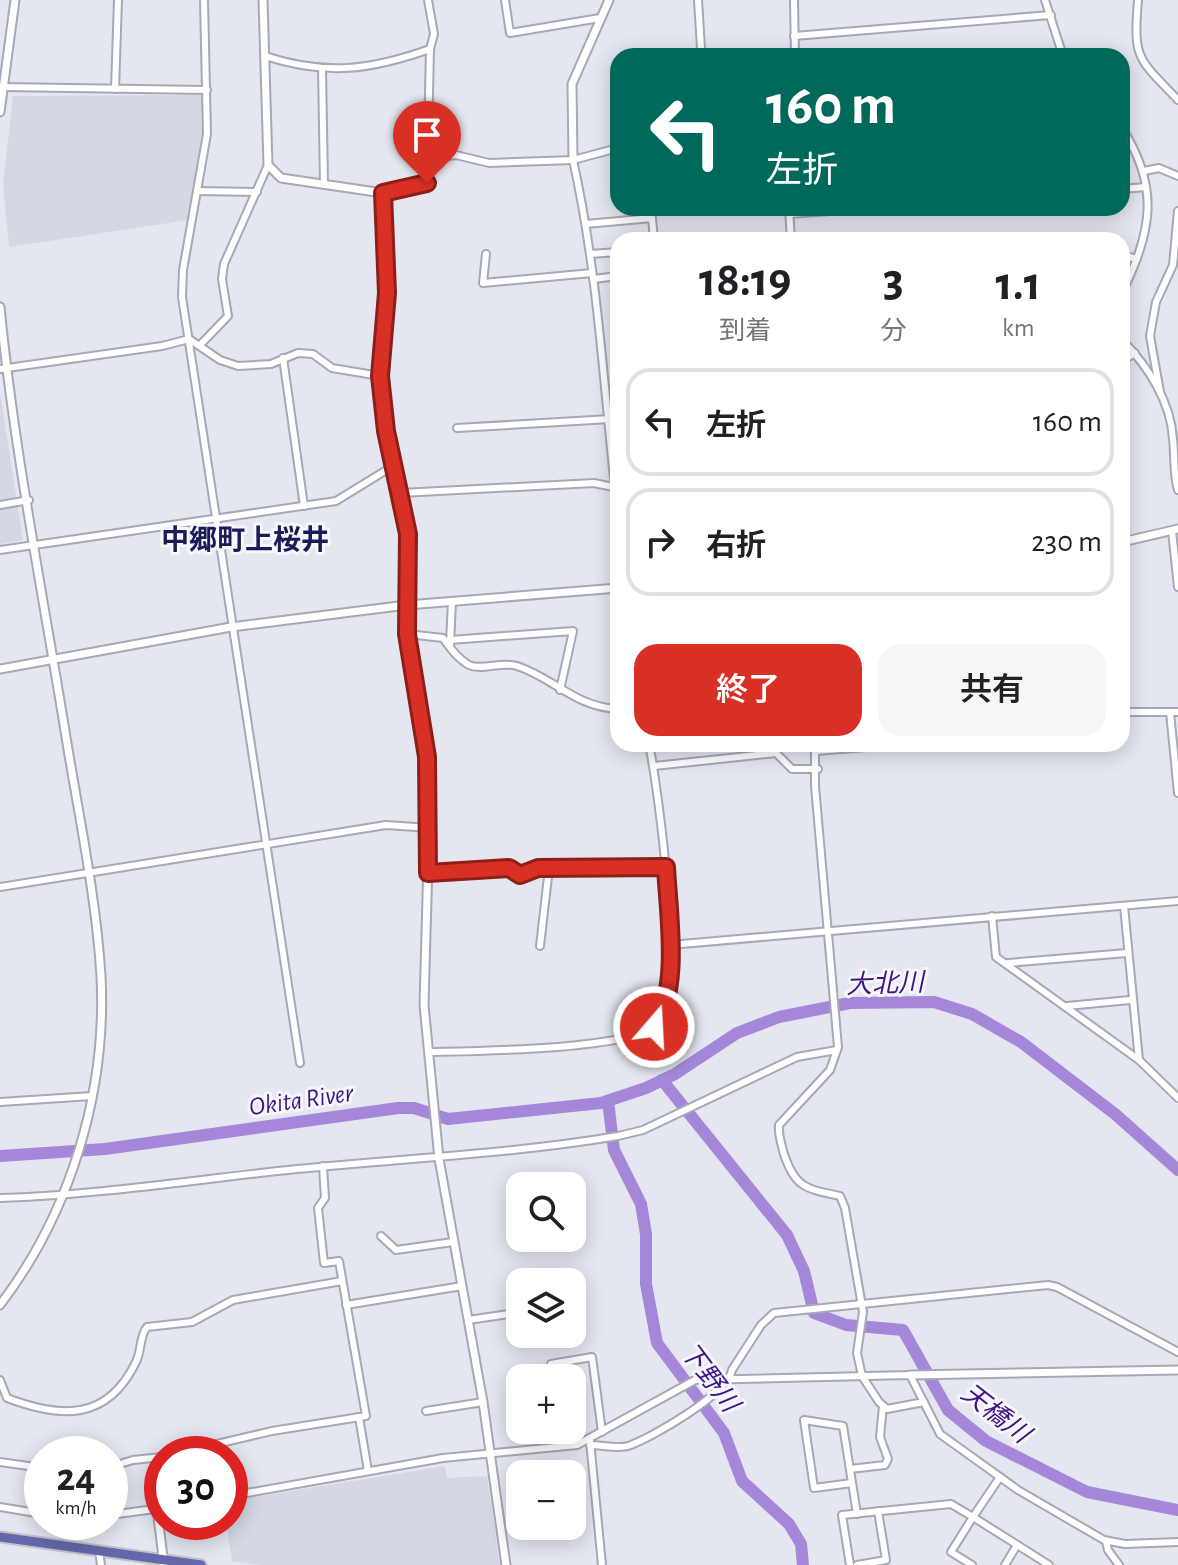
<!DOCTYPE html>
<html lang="ja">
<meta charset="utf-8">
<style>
body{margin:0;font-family:"Alegreya Sans","Noto Sans JP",sans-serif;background:#f6f6f6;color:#202124;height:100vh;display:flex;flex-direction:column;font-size:30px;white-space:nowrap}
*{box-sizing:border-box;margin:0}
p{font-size:26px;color:#757577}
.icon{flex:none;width:44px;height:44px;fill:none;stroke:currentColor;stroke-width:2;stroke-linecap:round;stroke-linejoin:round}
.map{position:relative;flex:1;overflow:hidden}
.drawer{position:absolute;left:610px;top:232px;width:520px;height:520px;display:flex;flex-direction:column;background:#fff;border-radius:24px;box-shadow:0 4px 20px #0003}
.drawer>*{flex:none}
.banner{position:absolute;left:610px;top:48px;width:520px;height:168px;border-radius:24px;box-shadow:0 4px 20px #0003;background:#00695c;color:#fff;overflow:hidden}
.buttons{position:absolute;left:506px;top:1172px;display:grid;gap:16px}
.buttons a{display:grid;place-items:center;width:80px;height:80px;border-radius:16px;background:#fff;box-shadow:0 4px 20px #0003;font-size:40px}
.speed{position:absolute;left:24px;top:1436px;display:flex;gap:16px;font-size:40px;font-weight:700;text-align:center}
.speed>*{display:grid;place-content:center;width:104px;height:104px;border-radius:50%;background:#fff;box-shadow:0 4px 20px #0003;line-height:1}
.speed small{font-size:20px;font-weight:400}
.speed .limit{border:12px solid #d22;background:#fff;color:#111}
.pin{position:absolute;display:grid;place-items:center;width:68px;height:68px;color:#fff;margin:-82px -34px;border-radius:50% 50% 50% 0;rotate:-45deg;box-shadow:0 0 8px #0007}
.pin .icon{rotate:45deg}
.me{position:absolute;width:88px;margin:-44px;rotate:19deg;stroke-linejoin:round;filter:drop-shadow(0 0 6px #0008)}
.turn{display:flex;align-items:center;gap:28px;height:168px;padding:0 24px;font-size:36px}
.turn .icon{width:104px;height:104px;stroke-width:2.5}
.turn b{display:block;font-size:56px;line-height:68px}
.eta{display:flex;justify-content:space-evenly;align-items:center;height:136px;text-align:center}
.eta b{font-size:48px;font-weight:600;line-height:56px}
.button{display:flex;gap:16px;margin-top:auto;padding:16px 24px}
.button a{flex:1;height:92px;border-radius:24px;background:#d93025;color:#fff;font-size:32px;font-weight:600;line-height:92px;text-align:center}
.button a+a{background:#f6f6f6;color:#202124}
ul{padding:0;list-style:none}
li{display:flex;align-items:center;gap:24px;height:108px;margin:0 16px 12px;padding:0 8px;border:4px solid #e0e0e0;border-radius:24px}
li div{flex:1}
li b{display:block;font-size:30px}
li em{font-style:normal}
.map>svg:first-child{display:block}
.built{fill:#d5d8e3}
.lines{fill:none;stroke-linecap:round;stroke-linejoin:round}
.river{stroke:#a587d9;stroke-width:12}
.minor-casing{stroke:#a6a8b8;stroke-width:10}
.tertiary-casing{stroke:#a6a8b8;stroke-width:11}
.primary-casing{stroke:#c1c1ca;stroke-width:13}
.minor{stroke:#fff;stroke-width:6}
.tertiary{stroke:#fff;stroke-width:7}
.primary{stroke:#6467a9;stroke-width:9}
.route-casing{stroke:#8d1f18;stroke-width:20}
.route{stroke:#d93025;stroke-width:14}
.labels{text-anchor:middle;stroke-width:6;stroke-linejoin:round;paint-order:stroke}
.water-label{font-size:26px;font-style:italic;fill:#401585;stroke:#f5f7fb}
.quarter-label{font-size:28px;font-weight:bold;fill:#1b1c57;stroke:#f5f7fb}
</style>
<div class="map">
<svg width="1178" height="1565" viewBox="0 0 1178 1565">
<rect width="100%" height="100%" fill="#e4e7ef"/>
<!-- built -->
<g class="built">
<path d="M204 95 203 132 189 220 9 247 3 183 13 96Z"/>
<path d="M0 392 23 540 0 544Z"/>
<path d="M445 1466 447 1478 487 1476 500 1565H261L232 1561 227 1528 208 1529 207 1522H230V1501Z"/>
</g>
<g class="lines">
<!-- river -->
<g class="river">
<path d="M662 1080 787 1235 804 1271 814 1313 846 1325 903 1330 948 1410 986 1441 1087 1492 1178 1510"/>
<path d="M608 1101 614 1150 641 1204 646 1234V1284L657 1343 724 1433 742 1481 789 1524 801 1544 803 1565"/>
<path d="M0 1156 105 1149 398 1108H414L448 1119 601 1103 646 1088 675 1074 737 1033 779 1017 850 1003 934 1002 972 1014 1021 1042 1115 1114 1178 1170"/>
</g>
<!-- minor casing -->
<g class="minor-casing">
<g id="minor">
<path d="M204 0 207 134 183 270 182 297 300 1063"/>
<path d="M505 0 510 33 600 18"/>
<path d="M794 0 795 56"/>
<path d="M1045 0 1063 56"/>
<path d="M1138 0C1133 60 1138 58 1178 100"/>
<path d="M794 36 1051 15"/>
<path d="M265 56C326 76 371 70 430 49"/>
<path d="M697 56 701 48 698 0"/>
<path d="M322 68 324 185"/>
<path d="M2 87 207 90"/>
<path d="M115 89 118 0"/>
<path d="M1122 128C1161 189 1151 232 1122 293"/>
<path d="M425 159 456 155 489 163 573 160 618 148"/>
<path d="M573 160C599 277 604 396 618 515"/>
<path d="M1144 171 1159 168 1178 176"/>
<path d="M1122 189 1146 187"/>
<path d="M197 191 257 192"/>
<path d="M383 193 427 183 430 49 434 34 428 0"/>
<path d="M789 208 791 240"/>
<path d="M789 214 872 208"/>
<path d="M586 224 652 218 654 240"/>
<path d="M486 254 483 283 592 273"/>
<path d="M590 254 618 252"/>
<path d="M1122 255 1137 259"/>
<path d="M593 279 618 276"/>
<path d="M1122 340C1148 366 1171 402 1173 439 1175 456 1173 474 1178 490"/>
<path d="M201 344 228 316 222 279 224 264 268 165"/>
<path d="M283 358 304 506"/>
<path d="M1122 361 1135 353"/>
<path d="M0 369 162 346 189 339 220 360 238 366 271 364 298 353 313 354 332 368 380 376"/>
<path d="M1160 392 1150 336 1156 302 1173 265 1178 211"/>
<path d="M457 428 610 419"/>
<path d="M401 493 594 483 618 488"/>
<path d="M0 505 29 500"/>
<path d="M1172 531 1178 587"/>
<path d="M0 550 336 501 393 466"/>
<path d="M407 634 443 638C450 648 458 659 469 665 482 671 502 661 517 666 554 678 575 707 618 709"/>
<path d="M450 640 573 631 560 690"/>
<path d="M450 644 452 601"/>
<path d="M1122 712H1178"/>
<path d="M1170 712 1178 793"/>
<path d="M815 744V786L838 1047 830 1070 779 1125C778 1134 781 1142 783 1151 794 1187 805 1189 840 1196L845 1208 863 1312 857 1353 862 1376 879 1402 887 1409 924 1402"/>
<path d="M816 751 904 744"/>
<path d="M654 766 776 753 792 769H818"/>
<path d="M428 873 509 868 520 875 538 868 666 867"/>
<path d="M0 887 386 825 430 828"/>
<path d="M1124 906 1139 1060"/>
<path d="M992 916 996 957 1139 1060 1178 1098"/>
<path d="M670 945 1178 901"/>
<path d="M540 946 549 868"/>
<path d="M1008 963 1127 953"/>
<path d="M1067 1006 1130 1000"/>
<path d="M430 1052C472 1051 623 1050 654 1027 688 1001 658 788 649 744"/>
<path d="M0 1102 92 1096"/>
<path d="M0 1198C99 1195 198 1179 297 1169 405 1158 511 1154 618 1136L643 1130 797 1057 837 1050"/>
<path d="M381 1236 396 1250 453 1242"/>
<path d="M346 1305 462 1286"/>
<path d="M468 1320 509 1314"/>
<path d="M551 1364 592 1357 602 1432"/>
<path d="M0 1380 7 1398C60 1418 107 1422 136 1362 142 1350 139 1337 147 1327L192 1322 233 1300 342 1281"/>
<path d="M426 1411 483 1402"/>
<path d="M359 1417 368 1471"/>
<path d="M590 1441 602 1565"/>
<path d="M590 1445C601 1445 618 1449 628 1446 650 1439 729 1393 732 1370L761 1325 774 1313 1048 1285 1057 1287 1178 1352"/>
<path d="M174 1454 272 1431 366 1416 339 1261 324 1263 318 1208 325 1198 323 1166"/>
<path d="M0 1462 42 1468"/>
<path d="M110 1467 133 1460 162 1457"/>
<path d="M850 1469 885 1465 888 1459 880 1437 883 1406"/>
<path d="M1000 1477 973 1517 1049 1565"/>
<path d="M852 1483 814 1488 804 1420 843 1426 857 1514"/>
<path d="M230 1496 443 1458 577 1445 695 1380 910 1375 940 1434 1018 1490 1104 1540 1125 1544 1178 1542"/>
<path d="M0 1507 42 1514"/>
<path d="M110 1515 162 1508"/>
<path d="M1106 1541 1108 1550 1119 1565"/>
<path d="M99 1551 101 1565"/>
<path d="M850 1565 842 1515 951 1504 973 1517 951 1552 972 1565"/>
<path d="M857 1565 886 1560 878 1511"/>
<path d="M1005 1565 1017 1545"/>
</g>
</g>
<!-- tertiary casing -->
<g class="tertiary-casing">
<g id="tertiary">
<path d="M263 0 268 165 281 178 383 193 387 293 380 376 386 431 408 534 407 634 430 790 424 1005 439 1159 483 1402 506 1565"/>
<path d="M0 112 15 0"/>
<path d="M573 160 572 84 609 0"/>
<path d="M0 307C14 449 42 590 65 731 78 812 96 895 101 976 107 1093 70 1213 0 1305"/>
<path d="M1122 542 1178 529"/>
<path d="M0 669 231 627 407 605 618 588"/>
<path d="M910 1375 1178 1370"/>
<path d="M157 1509 164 1565"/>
</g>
</g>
<!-- primary casing -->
<g class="primary-casing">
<path id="primary" d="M0 1537 201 1565"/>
</g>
<!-- minor -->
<use href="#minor" class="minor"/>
<!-- tertiary -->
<use href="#tertiary" class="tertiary"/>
<!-- primary -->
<use href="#primary" class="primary"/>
</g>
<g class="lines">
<!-- route casing -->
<g class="route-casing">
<path id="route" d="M427 183 383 193 387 293 380 376 386 431 408 534 407 634 427 757 428 873 509 868 520 875 538 868 666 867C668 910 681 991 654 1027"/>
</g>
<!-- route -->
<use href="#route" class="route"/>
</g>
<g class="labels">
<!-- water labels -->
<g class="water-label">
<text transform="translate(885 983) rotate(-2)" y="9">大北川</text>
<text transform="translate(301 1099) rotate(-8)" y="9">Okita River</text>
<text transform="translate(710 1377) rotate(53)" y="9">下野川</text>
<text transform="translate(996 1413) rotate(38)" y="9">天橋川</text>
</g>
<!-- quarter labels -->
<g class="quarter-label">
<text x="245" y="549">中郷町上桜井</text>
</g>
</g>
</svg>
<div class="buttons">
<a><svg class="icon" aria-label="search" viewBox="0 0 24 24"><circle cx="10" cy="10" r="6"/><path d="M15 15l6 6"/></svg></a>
<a><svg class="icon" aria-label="layers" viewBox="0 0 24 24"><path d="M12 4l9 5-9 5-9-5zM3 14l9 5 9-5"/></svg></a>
<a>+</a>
<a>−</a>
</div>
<div class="speed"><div>24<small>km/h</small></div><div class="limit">30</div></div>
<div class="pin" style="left:427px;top:183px;background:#d93025"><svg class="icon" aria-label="arrive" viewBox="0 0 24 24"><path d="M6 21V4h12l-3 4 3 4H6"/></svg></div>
<svg class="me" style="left:654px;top:1027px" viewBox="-20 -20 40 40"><circle r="17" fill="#d93025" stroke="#fff" stroke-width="3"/><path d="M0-11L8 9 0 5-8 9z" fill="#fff"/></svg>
<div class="banner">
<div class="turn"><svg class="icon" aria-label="left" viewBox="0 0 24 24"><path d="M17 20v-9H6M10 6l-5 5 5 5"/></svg><div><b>160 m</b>左折</div></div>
</div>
<section class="drawer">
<div class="eta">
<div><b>18:19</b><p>到着</p></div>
<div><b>3</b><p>分</p></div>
<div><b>1.1</b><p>km</p></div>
</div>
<ul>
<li><svg class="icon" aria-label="left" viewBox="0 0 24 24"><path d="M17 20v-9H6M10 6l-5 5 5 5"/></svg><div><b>左折</b></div><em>160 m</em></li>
<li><svg class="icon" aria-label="right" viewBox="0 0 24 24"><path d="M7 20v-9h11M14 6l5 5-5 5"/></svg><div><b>右折</b></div><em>230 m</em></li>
</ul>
<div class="button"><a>終了</a><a>共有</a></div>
</section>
</div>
